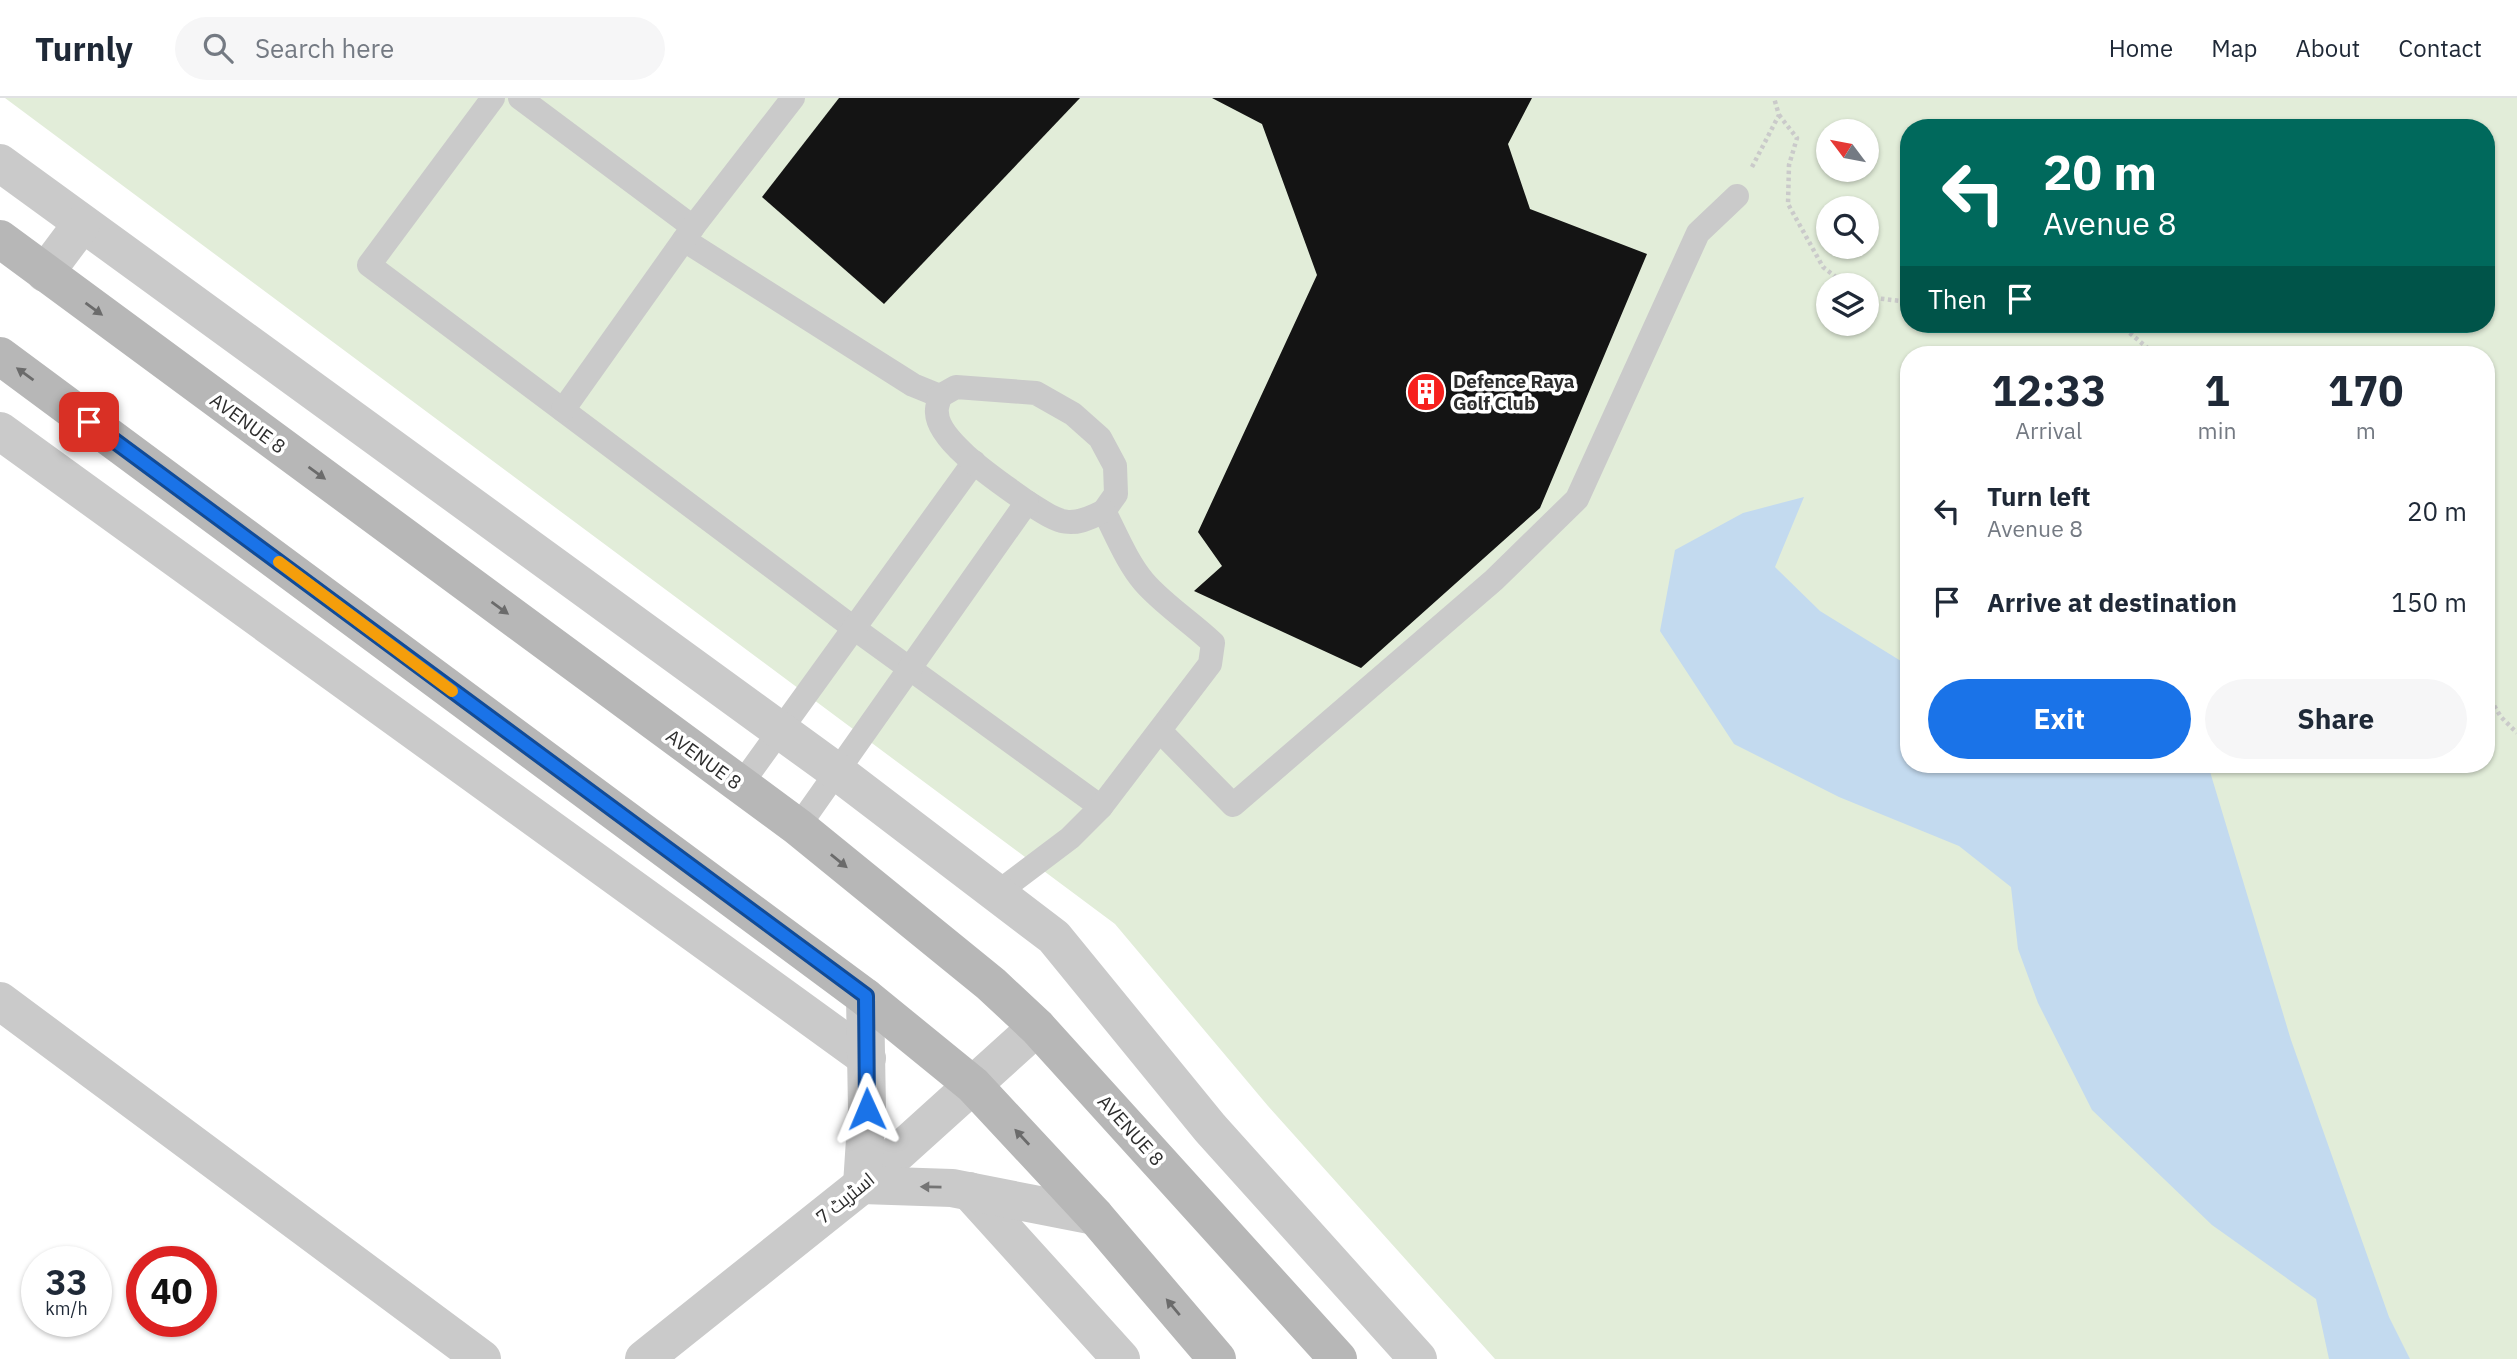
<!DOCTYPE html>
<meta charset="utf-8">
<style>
body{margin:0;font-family:"IBM Plex Sans",Cairo,sans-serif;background:#f6f6f7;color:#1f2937;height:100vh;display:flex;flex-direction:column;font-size:26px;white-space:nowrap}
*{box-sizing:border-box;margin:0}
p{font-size:23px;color:#747a83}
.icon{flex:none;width:38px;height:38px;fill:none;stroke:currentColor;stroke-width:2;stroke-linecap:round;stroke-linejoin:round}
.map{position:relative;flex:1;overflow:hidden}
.panel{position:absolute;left:1900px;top:248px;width:595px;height:427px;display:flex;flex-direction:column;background:#fff;border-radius:28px;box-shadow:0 2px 5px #0004}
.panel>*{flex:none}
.banner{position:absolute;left:1900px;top:21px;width:595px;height:214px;border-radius:28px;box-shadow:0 2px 5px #0004;background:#00695c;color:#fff;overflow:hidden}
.needle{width:46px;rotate:302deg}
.tools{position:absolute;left:1816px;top:21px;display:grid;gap:14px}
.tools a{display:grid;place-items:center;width:63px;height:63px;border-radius:50%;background:#fff;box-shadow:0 2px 5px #0004;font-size:35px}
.speed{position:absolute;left:21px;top:1148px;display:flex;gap:14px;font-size:35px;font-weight:700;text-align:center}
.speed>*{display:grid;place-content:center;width:91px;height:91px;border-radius:50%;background:#fff;box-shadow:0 2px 5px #0004;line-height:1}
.speed small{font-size:18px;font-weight:400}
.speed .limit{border:10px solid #d22;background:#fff;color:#111}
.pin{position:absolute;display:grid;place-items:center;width:60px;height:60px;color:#fff;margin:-30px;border-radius:14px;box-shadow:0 4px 10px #0006}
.me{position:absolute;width:77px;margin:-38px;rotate:359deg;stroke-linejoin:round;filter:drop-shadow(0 0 5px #0008)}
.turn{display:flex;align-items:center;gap:24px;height:147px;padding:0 28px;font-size:32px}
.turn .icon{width:91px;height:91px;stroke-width:2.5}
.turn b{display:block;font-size:49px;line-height:60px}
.then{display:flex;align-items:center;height:66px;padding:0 28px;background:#0003;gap:14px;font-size:26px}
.eta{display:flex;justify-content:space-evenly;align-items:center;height:119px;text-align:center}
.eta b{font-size:42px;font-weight:800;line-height:49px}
.action{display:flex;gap:14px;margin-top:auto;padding:14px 28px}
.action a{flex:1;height:80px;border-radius:42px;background:#1a73e8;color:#fff;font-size:28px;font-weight:800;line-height:80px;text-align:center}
.action a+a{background:#f6f6f7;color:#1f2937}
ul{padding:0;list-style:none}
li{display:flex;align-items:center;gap:21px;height:91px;padding:0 28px}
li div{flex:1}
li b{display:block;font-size:26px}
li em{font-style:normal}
header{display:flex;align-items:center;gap:42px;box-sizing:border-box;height:98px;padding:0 35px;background:#fff;border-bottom:2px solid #e0e1e3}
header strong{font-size:33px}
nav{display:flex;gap:38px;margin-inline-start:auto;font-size:24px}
.search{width:490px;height:63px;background:#f6f6f7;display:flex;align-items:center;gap:18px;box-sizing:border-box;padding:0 24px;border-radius:38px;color:#747a83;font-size:26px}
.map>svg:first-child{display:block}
.green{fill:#e2edd9;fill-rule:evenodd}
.water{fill:#c3daef}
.building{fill:#141414}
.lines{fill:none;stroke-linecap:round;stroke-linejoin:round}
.path{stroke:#cacaca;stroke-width:4.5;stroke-dasharray:3.5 3.5;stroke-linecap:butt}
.service{stroke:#cacaca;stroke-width:24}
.minor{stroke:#cacaca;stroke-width:38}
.tertiary{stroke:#cacaca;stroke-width:38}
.secondary{stroke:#b7b7b7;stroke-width:38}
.oneway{fill:#6b6b6b}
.oneway2{fill:#747474}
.route-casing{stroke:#114b97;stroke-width:18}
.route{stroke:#1a73e8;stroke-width:12}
.slow{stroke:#f59e0b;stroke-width:12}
.labels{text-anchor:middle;stroke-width:7;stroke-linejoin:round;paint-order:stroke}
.poi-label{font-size:19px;font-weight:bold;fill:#2d2d2d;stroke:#fff;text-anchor:start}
.street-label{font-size:19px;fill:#2d2d2d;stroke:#fff}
</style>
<header>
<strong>Turnly</strong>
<div class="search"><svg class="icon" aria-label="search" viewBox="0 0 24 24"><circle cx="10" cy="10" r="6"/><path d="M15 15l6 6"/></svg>Search here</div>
<nav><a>Home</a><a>Map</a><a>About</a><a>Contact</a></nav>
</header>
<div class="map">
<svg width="2517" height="1261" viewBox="0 0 2517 1261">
<rect width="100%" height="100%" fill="#fff"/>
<!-- green -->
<path class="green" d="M5 0H2517V1261H1495L1268 1008 1115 826ZM1909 30H2487V226H1909ZM1829 33H1867V72H1829ZM1829 110H1867V149H1829ZM1829 187H1867V226H1829ZM1909 257H2487V667H1909Z"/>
<!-- water -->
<path class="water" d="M1804 399 1775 469 1820 513 1909 568V667H2208L2291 942 2389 1219 2410 1261H2329L2316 1201 2212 1127 2092 1012 2038 905 2018 851 2011 789 1959 748 1839 699 1734 646 1660 533 1675 452 1743 415Z"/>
<!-- building -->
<g class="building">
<path d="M839 0H1080L884 206 762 99Z"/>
<path d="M1212 0H1532L1508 46 1530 111 1647 156 1540 410 1361 570 1194 493 1222 468 1198 434 1317 177 1262 26Z"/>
</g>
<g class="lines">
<!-- path -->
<g class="path">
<path d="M1779 17 1797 40 1789 67 1788 106 1823 169 1846 187"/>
<path d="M1752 69 1779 17 1774 0"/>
<path d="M1867 199 1909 204"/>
<path d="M2119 226 2156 257"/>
<path d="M2487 596 2501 619 2517 635"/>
</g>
<!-- service -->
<g class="service">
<path d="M493 0 369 167 855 531 1101 709"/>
<path d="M520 0 693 129"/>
<path d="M684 142 913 287 940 298 956 289 1036 295 1073 316 1100 340 1115 368 1116 396 1104 413C1116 436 1127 464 1144 484 1164 507 1191 524 1213 545L1210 566 1101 709 1070 740 997 795"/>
<path d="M563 312 693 129 793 0"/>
<path d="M1027 404C1060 425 1068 432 1104 413"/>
<path d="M1160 633 1233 707 1494 482 1577 401 1698 135 1737 98"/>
<path d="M740 688 974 364"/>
<path d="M798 729 1027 404C1004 387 938 345 937 315 936 310 939 303 940 298"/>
</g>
<!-- minor -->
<g class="minor">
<path d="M0 65 836 673 1054 839 1210 1030 1418 1261"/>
<path d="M45 175 81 127"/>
<path d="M0 333 867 960"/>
<path d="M0 903 482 1261"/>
<path d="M969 1093 1121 1261"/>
<path d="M644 1261 862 1087 1037 929"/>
</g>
<!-- tertiary -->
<path class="tertiary" d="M865 899 867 1011 862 1087 952 1090 1095 1118"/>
<!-- secondary -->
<g class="secondary">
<path d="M0 141 798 729 991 886 1037 929 1338 1261"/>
<path d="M0 258 865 899 973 987 1095 1118 1217 1261"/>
</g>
</g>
<!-- one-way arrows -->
<defs><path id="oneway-solid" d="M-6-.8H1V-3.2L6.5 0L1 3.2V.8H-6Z" transform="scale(1.75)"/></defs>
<g class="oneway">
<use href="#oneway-solid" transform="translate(94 211) rotate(36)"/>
<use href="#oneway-solid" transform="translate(25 276) rotate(-144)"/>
<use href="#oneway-solid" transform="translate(317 375) rotate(36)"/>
<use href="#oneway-solid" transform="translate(500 510) rotate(36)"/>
<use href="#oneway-solid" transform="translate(839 763) rotate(39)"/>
<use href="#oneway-solid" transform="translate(1022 1039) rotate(-133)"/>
<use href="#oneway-solid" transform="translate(1173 1209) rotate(-130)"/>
</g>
<use class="oneway2" href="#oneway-solid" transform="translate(931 1089) rotate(-179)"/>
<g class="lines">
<!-- route casing -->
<g class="route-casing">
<path id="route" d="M89 324 866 898 867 1011"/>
</g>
<!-- route -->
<use href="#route" class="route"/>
<!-- slow -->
<path class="slow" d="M279 464 452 593"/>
</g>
<!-- icons -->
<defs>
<g id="building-disc" transform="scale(2.0125)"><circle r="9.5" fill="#f7201d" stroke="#fff"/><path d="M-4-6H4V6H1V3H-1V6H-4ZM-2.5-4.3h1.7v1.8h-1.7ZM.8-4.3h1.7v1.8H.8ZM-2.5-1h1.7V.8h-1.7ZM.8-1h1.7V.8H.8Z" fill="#fff"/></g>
</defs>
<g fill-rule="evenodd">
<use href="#building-disc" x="1426" y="294"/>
</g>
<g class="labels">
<!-- poi labels -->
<g class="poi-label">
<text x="1453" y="290">Defence Raya<tspan x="1453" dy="22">Golf Club</tspan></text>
</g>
<!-- street labels -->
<g class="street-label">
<text transform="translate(248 325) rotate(36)" y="7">AVENUE 8</text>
<text transform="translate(704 661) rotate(36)" y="7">AVENUE 8</text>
<text transform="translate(1131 1032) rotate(48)" y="7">AVENUE 8</text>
<text transform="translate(845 1100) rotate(-39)" y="7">اسٹریٹ 7</text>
</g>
</g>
</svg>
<div class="tools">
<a><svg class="needle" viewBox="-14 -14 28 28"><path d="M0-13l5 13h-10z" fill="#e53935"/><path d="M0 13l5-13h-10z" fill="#747a83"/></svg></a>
<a><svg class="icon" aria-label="search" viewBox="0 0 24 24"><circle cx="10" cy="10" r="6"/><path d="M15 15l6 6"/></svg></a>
<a><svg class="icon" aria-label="layers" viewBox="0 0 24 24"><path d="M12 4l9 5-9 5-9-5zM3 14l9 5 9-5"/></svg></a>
</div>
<div class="speed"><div>33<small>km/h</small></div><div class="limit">40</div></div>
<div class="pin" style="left:89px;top:324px;background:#d93025"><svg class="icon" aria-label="arrive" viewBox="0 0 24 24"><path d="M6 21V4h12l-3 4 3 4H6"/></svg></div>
<svg class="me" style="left:867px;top:1011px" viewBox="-20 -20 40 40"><path d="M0-17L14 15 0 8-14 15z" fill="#1a73e8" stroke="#fff" stroke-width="4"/></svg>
<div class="banner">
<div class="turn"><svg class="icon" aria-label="left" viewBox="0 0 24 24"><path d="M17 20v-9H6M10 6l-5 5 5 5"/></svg><div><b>20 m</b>Avenue 8</div></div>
<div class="then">Then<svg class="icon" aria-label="arrive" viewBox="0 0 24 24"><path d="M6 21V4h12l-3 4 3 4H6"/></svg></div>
</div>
<section class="panel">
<div class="eta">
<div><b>12:33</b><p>Arrival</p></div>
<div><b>1</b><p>min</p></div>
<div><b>170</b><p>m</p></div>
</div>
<ul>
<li><svg class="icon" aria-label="left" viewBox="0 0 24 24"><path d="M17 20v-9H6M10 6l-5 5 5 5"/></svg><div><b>Turn left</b><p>Avenue 8</p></div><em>20 m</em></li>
<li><svg class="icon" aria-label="arrive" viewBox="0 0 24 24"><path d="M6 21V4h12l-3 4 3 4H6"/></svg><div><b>Arrive at destination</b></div><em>150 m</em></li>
</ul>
<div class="action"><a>Exit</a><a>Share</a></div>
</section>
</div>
